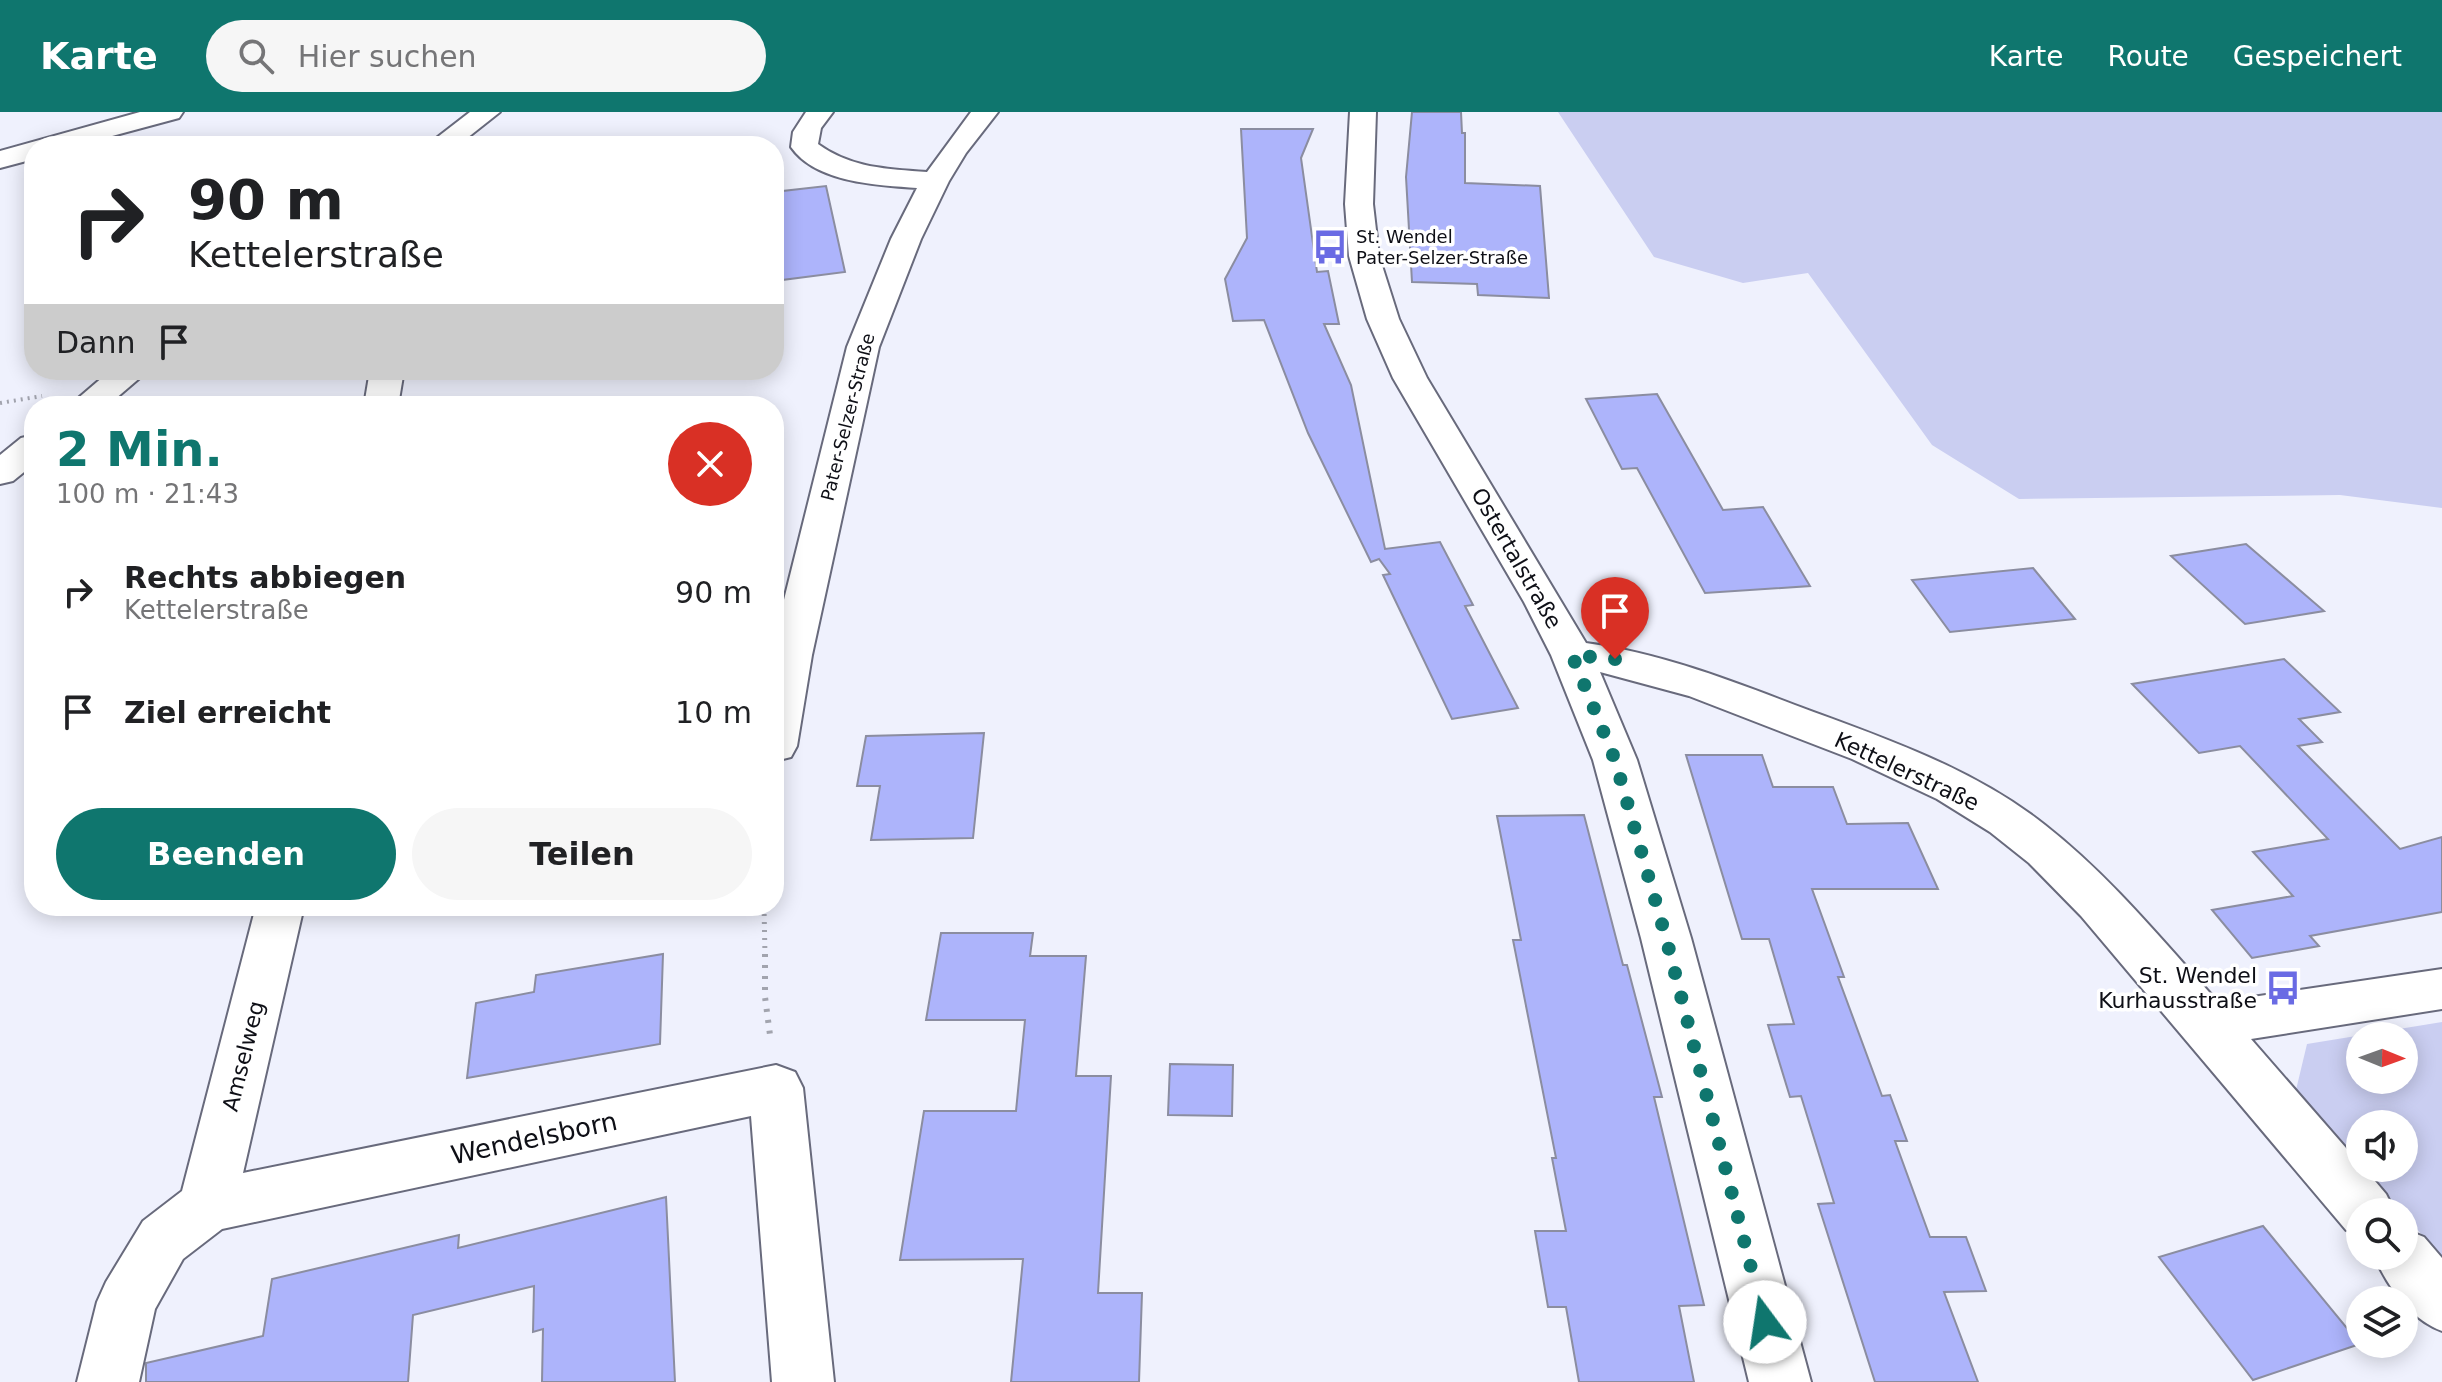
<!DOCTYPE html>
<html lang="de">
<meta charset="utf-8">
<style>
body{margin:0;font-family:"DejaVu Sans",sans-serif;background:#f6f6f6;color:#202124;height:100vh;display:flex;flex-direction:column;font-size:30px;white-space:nowrap}
*{box-sizing:border-box;margin:0}
p{font-size:26px;color:#757577}
.icon{flex:none;width:44px;height:44px;fill:none;stroke:currentColor;stroke-width:2;stroke-linecap:round;stroke-linejoin:round}
.map{position:relative;flex:1;overflow:hidden}
.panel{position:absolute;left:24px;top:284px;width:760px;height:520px;display:flex;flex-direction:column;background:#fff;border-radius:32px;box-shadow:0 4px 20px #0003}
.panel>*{flex:none}
.top-card{position:absolute;left:24px;top:24px;width:760px;height:244px;border-radius:32px;box-shadow:0 4px 20px #0003;background:#fff;color:#202124;overflow:hidden}
.needle{width:52px;rotate:91deg}
.controls{position:absolute;left:2346px;top:910px;display:grid;gap:16px}
.controls a{display:grid;place-items:center;width:72px;height:72px;border-radius:50%;background:#fff;box-shadow:0 4px 20px #0003;font-size:40px}
.pin{position:absolute;display:grid;place-items:center;width:68px;height:68px;color:#fff;margin:-82px -34px;border-radius:50% 50% 50% 0;rotate:-45deg;box-shadow:0 0 8px #0007}
.pin .icon{rotate:45deg}
.me{position:absolute;width:88px;margin:-44px;rotate:346deg;stroke-linejoin:round;filter:drop-shadow(0 0 6px #0008)}
.turn{display:flex;align-items:center;gap:28px;height:168px;padding:0 32px;font-size:36px}
.turn .icon{width:104px;height:104px;stroke-width:2.5}
.turn b{display:block;font-size:56px;line-height:68px}
.then{display:flex;align-items:center;height:76px;padding:0 32px;background:#0003;gap:16px;font-size:30px}
.round{display:grid;place-items:center;flex:none;width:84px;height:84px;border-radius:42px;background:#f6f6f6}
.headline{display:flex;align-items:center;justify-content:space-between;height:136px;padding:0 32px}
h1{font-size:48px;font-weight:600;line-height:60px;color:#0f766e}
.primary-button{display:flex;gap:16px;margin-top:auto;padding:16px 32px}
.primary-button a{flex:1;height:92px;border-radius:48px;background:#0f766e;color:#fff;font-size:32px;font-weight:600;line-height:92px;text-align:center}
.primary-button a+a{background:#f6f6f6;color:#202124}
ul{padding:0;list-style:none}
li{display:flex;align-items:center;gap:24px;height:120px;padding:0 32px}
li div{flex:1}
li b{display:block;font-size:30px}
li em{font-style:normal}
header{display:flex;align-items:center;gap:48px;box-sizing:border-box;height:112px;padding:0 40px;background:#0f766e;color:#fff}
header strong{font-size:38px}
nav{display:flex;gap:44px;margin-inline-start:auto;font-size:28px}
.search{width:560px;height:72px;background:#f6f6f6;display:flex;align-items:center;gap:20px;box-sizing:border-box;padding:0 28px;border-radius:44px;color:#757577;font-size:30px}
.map>svg:first-child{display:block}
.green{fill:#cacef1;fill-rule:evenodd}
.building{fill:#adb4fb;stroke:#8b8da0;stroke-width:2}
.lines{fill:none;stroke-linecap:round;stroke-linejoin:round}
.minor-casing{stroke:#686a7c;stroke-width:4}
.path-far2{stroke:#a2a4ae;stroke-width:4;stroke-dasharray:2 5;stroke-linecap:butt}
.path-far1{stroke:#a2a4ae;stroke-width:5;stroke-dasharray:2 6;stroke-linecap:butt}
.path{stroke:#a2a4ae;stroke-width:6;stroke-dasharray:3 8;stroke-linecap:butt}
.minor{fill:#fff;fill-rule:evenodd}
.route{stroke:#0f766e;stroke-width:14;stroke-dasharray:0 25.2}
.labels{text-anchor:middle;stroke-width:7;stroke-linejoin:round;paint-order:stroke}
.far-poi-label{font-size:18px;fill:#0e0f16;stroke:#fff;text-anchor:start}
.far-street-label{font-size:18px;fill:#0e0f16;stroke:#fff}
.street-label{font-size:22px;fill:#0e0f16;stroke:#fff}
.poi-label{font-size:22px;fill:#0e0f16;stroke:#fff;text-anchor:end}
.near-street-label{font-size:26px;fill:#0e0f16;stroke:#fff}
</style>
<header>
<strong>Karte</strong>
<div class="search"><svg class="icon" aria-label="search" viewBox="0 0 24 24"><circle cx="10" cy="10" r="6"/><path d="M15 15l6 6"/></svg>Hier suchen</div>
<nav><a>Karte</a><a>Route</a><a>Gespeichert</a></nav>
</header>
<div class="map">
<svg width="2442" height="1270" viewBox="0 0 2442 1270">
<rect width="100%" height="100%" fill="#eff1fd"/>
<!-- green -->
<g class="green">
<path d="M1558 0H2442V396L2340 383 2019 387 1932 333 1808 161 1743 171 1654 145Z"/>
<path d="M2442 910V1146L2364 1056H2404V1012H2360V1052L2296 978 2307 932ZM2360 924H2404V968H2360Z"/>
</g>
<!-- building -->
<g class="building">
<path d="M1412 0H1461L1462 21H1465V71L1540 74 1549 186 1478 183 1477 172 1412 170 1406 65Z"/>
<path d="M1241 17H1313L1301 46 1317 160 1328 159 1339 212H1324L1351 273 1385 437 1440 430 1473 493 1465 494 1518 596 1452 607 1383 463 1390 462 1379 447 1371 450 1308 321 1264 208 1233 209 1225 167 1247 126Z"/>
<path d="M826 74 845 160 774 169V80Z"/>
<path d="M1657 282 1723 398 1763 395 1810 474 1705 481 1637 356 1622 357 1586 287Z"/>
<path d="M2246 432 2324 499 2245 512 2171 444Z"/>
<path d="M2033 456 2075 507 1950 520 1912 468Z"/>
<path d="M2284 547 2340 600 2299 607 2322 630 2298 634 2400 737 2442 725V800L2310 824 2319 834 2252 846 2212 798 2293 784 2253 740 2328 727 2240 634 2199 641 2132 572Z"/>
<path d="M984 621 973 726 871 728 880 674H857L866 624Z"/>
<path d="M1686 643H1762L1773 675H1833L1847 712 1908 711 1938 777H1812L1844 865H1838L1882 984 1890 983 1907 1029H1895L1930 1125H1966L1986 1179 1944 1180 1978 1270H1875L1818 1092 1834 1091 1801 984 1790 985 1768 913 1794 912 1769 827H1742Z"/>
<path d="M1584 703 1623 853H1627L1662 985H1654L1704 1193 1679 1194 1694 1270H1579L1566 1195H1548L1535 1119H1566L1552 1046H1556L1513 828H1521L1497 704Z"/>
<path d="M941 821H1033L1030 844H1086L1076 964H1111L1098 1181H1142L1139 1270H1011L1023 1147 900 1148 924 999H1016L1025 908H926Z"/>
<path d="M663 842 660 932 467 966 476 891 534 880 536 863Z"/>
<path d="M1170 952 1233 953 1232 1004 1168 1003Z"/>
<path d="M666 1085 675 1270H542L543 1217 533 1220 534 1174 413 1203 408 1270H146V1251L263 1224 272 1167 459 1123 458 1136Z"/>
<path d="M2263 1114 2360 1232 2253 1268 2159 1145Z"/>
</g>
<g class="lines">
<!-- minor casing -->
<g class="minor-casing">
<g id="minor">
<path d="M140 0H183L179 6 75 34H34V47L0 56V39Z"/>
<path d="M470 0H500L457 34H426Z"/>
<path d="M806 0H833L821 16 818 32C851 56 887 57 927 60L971 0H998L966 41 949 69 921 127 879 235 812 543 797 634 791 645 775 649 774 528 847 235 891 127 917 76C878 73 816 71 791 35L793 20Z"/>
<path d="M1350 0H1376L1373 92 1379 144 1399 207 1427 266 1586 531C1659 541 1727 567 1795 593 1881 625 1972 655 2045 713 2110 764 2163 829 2218 890L2442 857V897L2251 927 2360 1052V1056H2364L2386 1082 2395 1100H2360V1124L2346 1118 2081 804 2029 751 1990 720 1937 687 1852 647 1689 584 1600 560 1637 648 1691 826 1811 1270H1749L1641 826 1593 648 1551 543 1524 490 1393 266 1367 207 1349 144 1345 92Z"/>
<path d="M111 258H149L107 294H69Z"/>
<path d="M370 258H404L398 294H364Z"/>
<path d="M34 323V352L13 369 0 372V343L21 326Z"/>
<path d="M256 794H304L243 1061 776 953 795 960 803 976 834 1270H772L751 1004 222 1117 183 1147 155 1197 139 1270H77L97 1190 106 1170 143 1109 182 1079Z"/>
<path d="M2404 1117 2424 1125 2442 1146V1219C2410 1207 2388 1175 2374 1144H2404Z"/>
</g>
</g>
<!-- path-far2 -->
<path class="path-far2" d="M0 291 42 284"/>
<!-- path-far1 -->
<path class="path-far1" d="M764 794 765 844"/>
<!-- path -->
<path class="path" d="M765 842V885L770 923"/>
<!-- minor -->
<use href="#minor" class="minor"/>
</g>
<g class="lines">
<!-- route -->
<path class="route" d="M1615 547 1572 543 1615 648 1666 826 1765 1210"/>
</g>
<!-- icons -->
<defs>
<g id="bus-bare" transform="scale(2.76)"><path d="M-5-6H5V4H4V6H2V4H-2V6H-4V4H-5ZM-3.5-4V0h7V-4ZM-3.5 1.2v1.5H-2V1.2ZM2 1.2v1.5H3.5V1.2Z" fill="#6a6be4" stroke="#fff" stroke-width="2.5" paint-order="stroke"/></g>
</defs>
<g fill-rule="evenodd">
<use href="#bus-bare" x="1330" y="135"/>
<use href="#bus-bare" x="2283" y="876"/>
</g>
<g class="labels">
<!-- far-poi labels -->
<g class="far-poi-label">
<text x="1356" y="131">St. Wendel<tspan x="1356" dy="21">Pater-Selzer-Straße</tspan></text>
</g>
<!-- far-street labels -->
<g class="far-street-label">
<text transform="translate(848 305) rotate(-76)" y="6">Pater-Selzer-Straße</text>
</g>
<!-- street labels -->
<g class="street-label">
<text transform="translate(1517 446) rotate(60)" y="8">Ostertalstraße</text>
<text transform="translate(1907 659) rotate(25)" y="8">Kettelerstraße</text>
<text transform="translate(243 944) rotate(-76)" y="8">Amselweg</text>
</g>
<!-- poi labels -->
<g class="poi-label">
<text x="2257" y="871">St. Wendel<tspan x="2257" dy="25">Kurhausstraße</tspan></text>
</g>
<!-- near-street labels -->
<g class="near-street-label">
<text transform="translate(534 1026) rotate(-12)" y="9">Wendelsborn</text>
</g>
</g>
</svg>
<div class="controls">
<a><svg class="needle" viewBox="-14 -14 28 28"><path d="M0-13l5 13h-10z" fill="#e53935"/><path d="M0 13l5-13h-10z" fill="#757577"/></svg></a>
<a><svg class="icon" aria-label="sound" viewBox="0 0 24 24"><path d="M4 9h4l5-4v14l-5-4H4zM17 9q2 3 0 6"/></svg></a>
<a><svg class="icon" aria-label="search" viewBox="0 0 24 24"><circle cx="10" cy="10" r="6"/><path d="M15 15l6 6"/></svg></a>
<a><svg class="icon" aria-label="layers" viewBox="0 0 24 24"><path d="M12 4l9 5-9 5-9-5zM3 14l9 5 9-5"/></svg></a>
</div>
<div class="pin" style="left:1615px;top:547px;background:#d93025"><svg class="icon" aria-label="arrive" viewBox="0 0 24 24"><path d="M6 21V4h12l-3 4 3 4H6"/></svg></div>
<svg class="me" style="left:1765px;top:1210px" viewBox="-20 -20 40 40"><circle r="19" fill="#fff"/><path d="M0-13L10 11 0 6-10 11z" fill="#0f766e"/></svg>
<div class="top-card">
<div class="turn"><svg class="icon" aria-label="right" viewBox="0 0 24 24"><path d="M7 20v-9h11M14 6l5 5-5 5"/></svg><div><b>90 m</b>Kettelerstraße</div></div>
<div class="then">Dann<svg class="icon" aria-label="arrive" viewBox="0 0 24 24"><path d="M6 21V4h12l-3 4 3 4H6"/></svg></div>
</div>
<section class="panel">
<div class="headline"><div><h1>2 Min.</h1><p>100 m · 21:43</p></div><a class="round" style="background:#d93025;color:#fff"><svg class="icon" aria-label="close" viewBox="0 0 24 24"><path d="M6 6l12 12M18 6L6 18"/></svg></a></div>
<ul>
<li><svg class="icon" aria-label="right" viewBox="0 0 24 24"><path d="M7 20v-9h11M14 6l5 5-5 5"/></svg><div><b>Rechts abbiegen</b><p>Kettelerstraße</p></div><em>90 m</em></li>
<li><svg class="icon" aria-label="arrive" viewBox="0 0 24 24"><path d="M6 21V4h12l-3 4 3 4H6"/></svg><div><b>Ziel erreicht</b></div><em>10 m</em></li>
</ul>
<div class="primary-button"><a>Beenden</a><a>Teilen</a></div>
</section>
</div>
